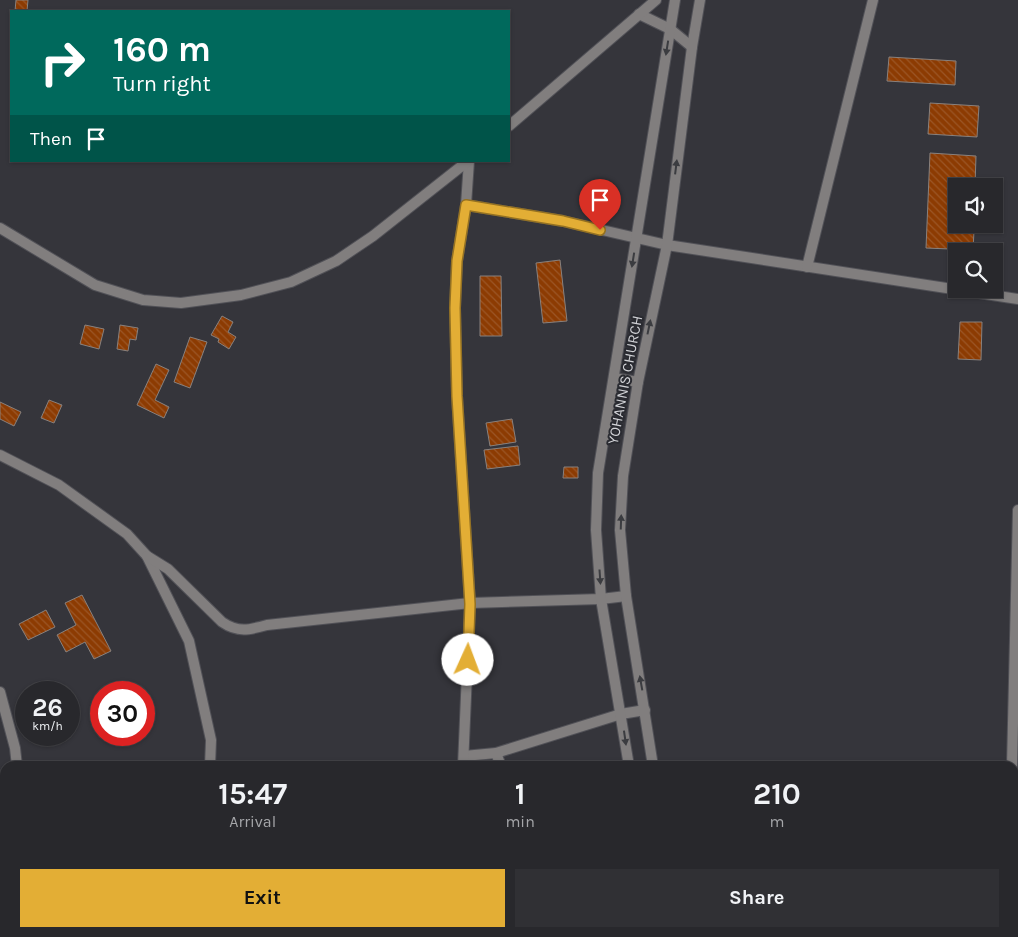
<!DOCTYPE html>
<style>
body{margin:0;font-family:Karla,sans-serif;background:#303034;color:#f1f3f6;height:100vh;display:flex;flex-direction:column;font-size:19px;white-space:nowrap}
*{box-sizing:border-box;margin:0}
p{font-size:16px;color:#a5a6a9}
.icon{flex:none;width:28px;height:28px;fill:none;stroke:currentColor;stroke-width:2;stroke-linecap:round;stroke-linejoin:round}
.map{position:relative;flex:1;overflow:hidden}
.drawer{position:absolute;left:0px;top:761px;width:1019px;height:176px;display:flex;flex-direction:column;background:#28282c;border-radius:15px 15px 0 0;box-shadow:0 1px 4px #0004,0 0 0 1px #444448}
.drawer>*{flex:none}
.guide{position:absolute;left:10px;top:10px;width:500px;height:152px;border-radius:0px;box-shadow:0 1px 4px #0004,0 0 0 1px #444448;background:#00695c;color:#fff;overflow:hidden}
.buttons{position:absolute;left:948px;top:178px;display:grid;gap:10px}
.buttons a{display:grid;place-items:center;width:55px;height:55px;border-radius:0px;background:#28282c;box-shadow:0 1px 4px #0004,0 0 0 1px #444448;font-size:25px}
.speed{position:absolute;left:15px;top:681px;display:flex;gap:10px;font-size:25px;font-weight:700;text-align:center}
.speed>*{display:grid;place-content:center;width:65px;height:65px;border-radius:50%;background:#28282c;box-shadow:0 1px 4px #0004,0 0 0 1px #444448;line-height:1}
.speed small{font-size:12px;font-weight:400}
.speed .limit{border:8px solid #d22;background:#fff;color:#111}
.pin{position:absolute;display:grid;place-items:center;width:42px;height:42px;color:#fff;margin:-51px -21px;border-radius:50% 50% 50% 0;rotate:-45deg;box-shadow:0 0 5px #0007}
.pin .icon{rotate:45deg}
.me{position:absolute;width:55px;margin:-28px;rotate:2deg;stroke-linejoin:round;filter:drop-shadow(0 0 4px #0008)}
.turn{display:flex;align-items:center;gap:18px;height:105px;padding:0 20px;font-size:22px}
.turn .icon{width:65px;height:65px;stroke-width:2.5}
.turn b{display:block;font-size:35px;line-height:42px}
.then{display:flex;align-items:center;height:48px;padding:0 20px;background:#0003;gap:10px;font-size:19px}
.eta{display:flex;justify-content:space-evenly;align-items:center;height:85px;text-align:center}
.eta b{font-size:30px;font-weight:700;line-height:35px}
.primary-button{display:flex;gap:10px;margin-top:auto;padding:10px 20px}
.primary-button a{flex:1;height:58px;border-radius:0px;background:#e3ae35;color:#111;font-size:20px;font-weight:700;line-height:58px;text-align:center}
.primary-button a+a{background:#303034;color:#f1f3f6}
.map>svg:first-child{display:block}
.building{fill:url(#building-back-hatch);stroke:#88817e}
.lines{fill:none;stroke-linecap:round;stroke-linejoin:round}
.minor-casing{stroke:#515157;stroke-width:12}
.tertiary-casing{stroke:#515157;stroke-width:12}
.minor{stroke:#817e7e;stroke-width:10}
.tertiary{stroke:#817e7e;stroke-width:10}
.oneway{fill:#3b3c40}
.route-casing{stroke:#947122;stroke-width:12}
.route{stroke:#e3ae35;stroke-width:9}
.labels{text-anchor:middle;stroke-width:4;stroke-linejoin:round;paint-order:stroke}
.street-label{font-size:15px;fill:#d1d2d6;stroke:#2a2b31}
</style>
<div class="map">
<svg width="1018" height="937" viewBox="0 0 1018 937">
<defs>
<pattern id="building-back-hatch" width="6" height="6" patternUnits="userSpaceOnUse" patternTransform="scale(1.25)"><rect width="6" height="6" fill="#8c3b02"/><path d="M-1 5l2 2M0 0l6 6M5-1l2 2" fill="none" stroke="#9b5626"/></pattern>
</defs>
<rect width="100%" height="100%" fill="#35353b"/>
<!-- building -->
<g class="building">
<path d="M16 0H28L27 11H15Z"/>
<path d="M889 57 956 61 955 85 887 81Z"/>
<path d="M930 103 979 106 977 137 928 134Z"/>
<path d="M930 153 976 156 975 186H956V224H982V231H974L973 250 926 248Z"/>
<path d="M560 260 567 321 543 323 536 263Z"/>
<path d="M480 276H501L502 336H480Z"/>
<path d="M222 316 233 322 228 332 236 337 229 349 218 342 219 339 211 335Z"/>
<path d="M960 322H982L981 360 958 359Z"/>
<path d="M85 325 104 329 99 349 80 344Z"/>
<path d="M120 325 138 328 136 340 130 339 128 351 117 349Z"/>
<path d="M190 337 207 342 190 388 174 382Z"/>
<path d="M156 364 169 370 155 400 169 407 164 418 137 405Z"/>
<path d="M49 400 62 405 54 423 41 418Z"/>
<path d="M0 402 21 412 14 426 0 419Z"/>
<path d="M512 419 516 442 490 446 486 423Z"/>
<path d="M518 446 520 465 487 469 484 450Z"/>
<path d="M564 467H578V478H563Z"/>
<path d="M82 595 111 651 94 659 85 642 66 652 57 635 76 625 65 603Z"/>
<path d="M46 610 55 627 28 640 19 624Z"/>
</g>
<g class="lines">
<!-- minor casing -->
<g class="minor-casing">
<g id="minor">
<path d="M466 205 563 221 667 245 1018 299"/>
<path d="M807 267 873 0"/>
<path d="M0 455 59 485 127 534 147 556 189 641 211 740 210 766"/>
<path d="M147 556 168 569 222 622C238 633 249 630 267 625L470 603 601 599 626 596"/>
<path d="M0 692 15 748 17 766"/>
<path d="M496 753 501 766"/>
<path d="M464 756 496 753 621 714 645 710"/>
<path d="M463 766 470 603 457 396 455 308 457 261 466 205 469 161"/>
<path d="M1012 766 1018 510"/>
<path d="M0 929 5 918"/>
<path d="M206 932V937"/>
<path d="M414 932V937"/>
<path d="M553 932 554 937"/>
<path d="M1013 932 1014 937"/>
<path d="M147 937 149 932"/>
</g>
</g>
<!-- tertiary casing -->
<g class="tertiary-casing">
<g id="tertiary">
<path d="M639 14 670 29 692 47"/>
<path d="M509 126 656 0"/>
<path d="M0 228 95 285 143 300 181 303 241 295 291 282 336 261 373 236 468 161"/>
<path d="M614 378 638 382"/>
<path d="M629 766 601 599 596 530 598 473 675 0"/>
<path d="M653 766 626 596 620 530 623 476 638 382 667 245 692 47 700 0"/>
<path d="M666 932 667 937"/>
<path d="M689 932 690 937"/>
</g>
</g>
<!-- minor -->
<use href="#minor" class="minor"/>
<!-- tertiary -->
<use href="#tertiary" class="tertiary"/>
</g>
<!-- one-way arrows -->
<defs><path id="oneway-solid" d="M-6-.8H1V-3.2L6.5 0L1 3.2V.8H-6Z" transform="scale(1.25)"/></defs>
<g class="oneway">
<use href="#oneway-solid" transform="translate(667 48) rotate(99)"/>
<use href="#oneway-solid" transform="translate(676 167) rotate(-83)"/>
<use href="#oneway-solid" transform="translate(633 260) rotate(99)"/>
<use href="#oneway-solid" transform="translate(649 327) rotate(-78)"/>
<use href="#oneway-solid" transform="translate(621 522) rotate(-88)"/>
<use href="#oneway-solid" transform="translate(600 577) rotate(86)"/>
<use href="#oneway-solid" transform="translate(641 683) rotate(-100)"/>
<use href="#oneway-solid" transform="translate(625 738) rotate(82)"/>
</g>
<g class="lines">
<!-- route casing -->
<g class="route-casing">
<path id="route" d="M468 660 470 604 457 396 455 308 457 261 466 205 563 221 600 230"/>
</g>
<!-- route -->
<use href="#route" class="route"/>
</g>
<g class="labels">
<!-- street labels -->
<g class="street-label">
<text transform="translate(625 380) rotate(-79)" y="5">YOHANNIS CHURCH</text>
</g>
</g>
</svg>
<div class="buttons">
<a><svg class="icon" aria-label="sound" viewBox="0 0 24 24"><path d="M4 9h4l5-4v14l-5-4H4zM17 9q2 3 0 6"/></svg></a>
<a><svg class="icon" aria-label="search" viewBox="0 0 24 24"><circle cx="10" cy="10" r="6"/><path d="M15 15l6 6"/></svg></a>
</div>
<div class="speed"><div>26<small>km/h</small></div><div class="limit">30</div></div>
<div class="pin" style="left:600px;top:230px;background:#d93025"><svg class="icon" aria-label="arrive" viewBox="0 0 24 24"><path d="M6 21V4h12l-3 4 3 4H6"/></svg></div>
<svg class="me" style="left:468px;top:660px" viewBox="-20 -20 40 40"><circle r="19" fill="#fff"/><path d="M0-13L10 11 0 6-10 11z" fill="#e3ae35"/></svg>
<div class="guide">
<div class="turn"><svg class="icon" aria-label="right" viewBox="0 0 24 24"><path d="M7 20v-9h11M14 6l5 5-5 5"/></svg><div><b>160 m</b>Turn right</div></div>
<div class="then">Then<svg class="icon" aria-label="arrive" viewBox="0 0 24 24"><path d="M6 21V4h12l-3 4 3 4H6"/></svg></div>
</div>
<section class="drawer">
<div class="eta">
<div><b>15:47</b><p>Arrival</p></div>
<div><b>1</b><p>min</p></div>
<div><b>210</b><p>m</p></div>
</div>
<div class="primary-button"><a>Exit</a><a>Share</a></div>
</section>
</div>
